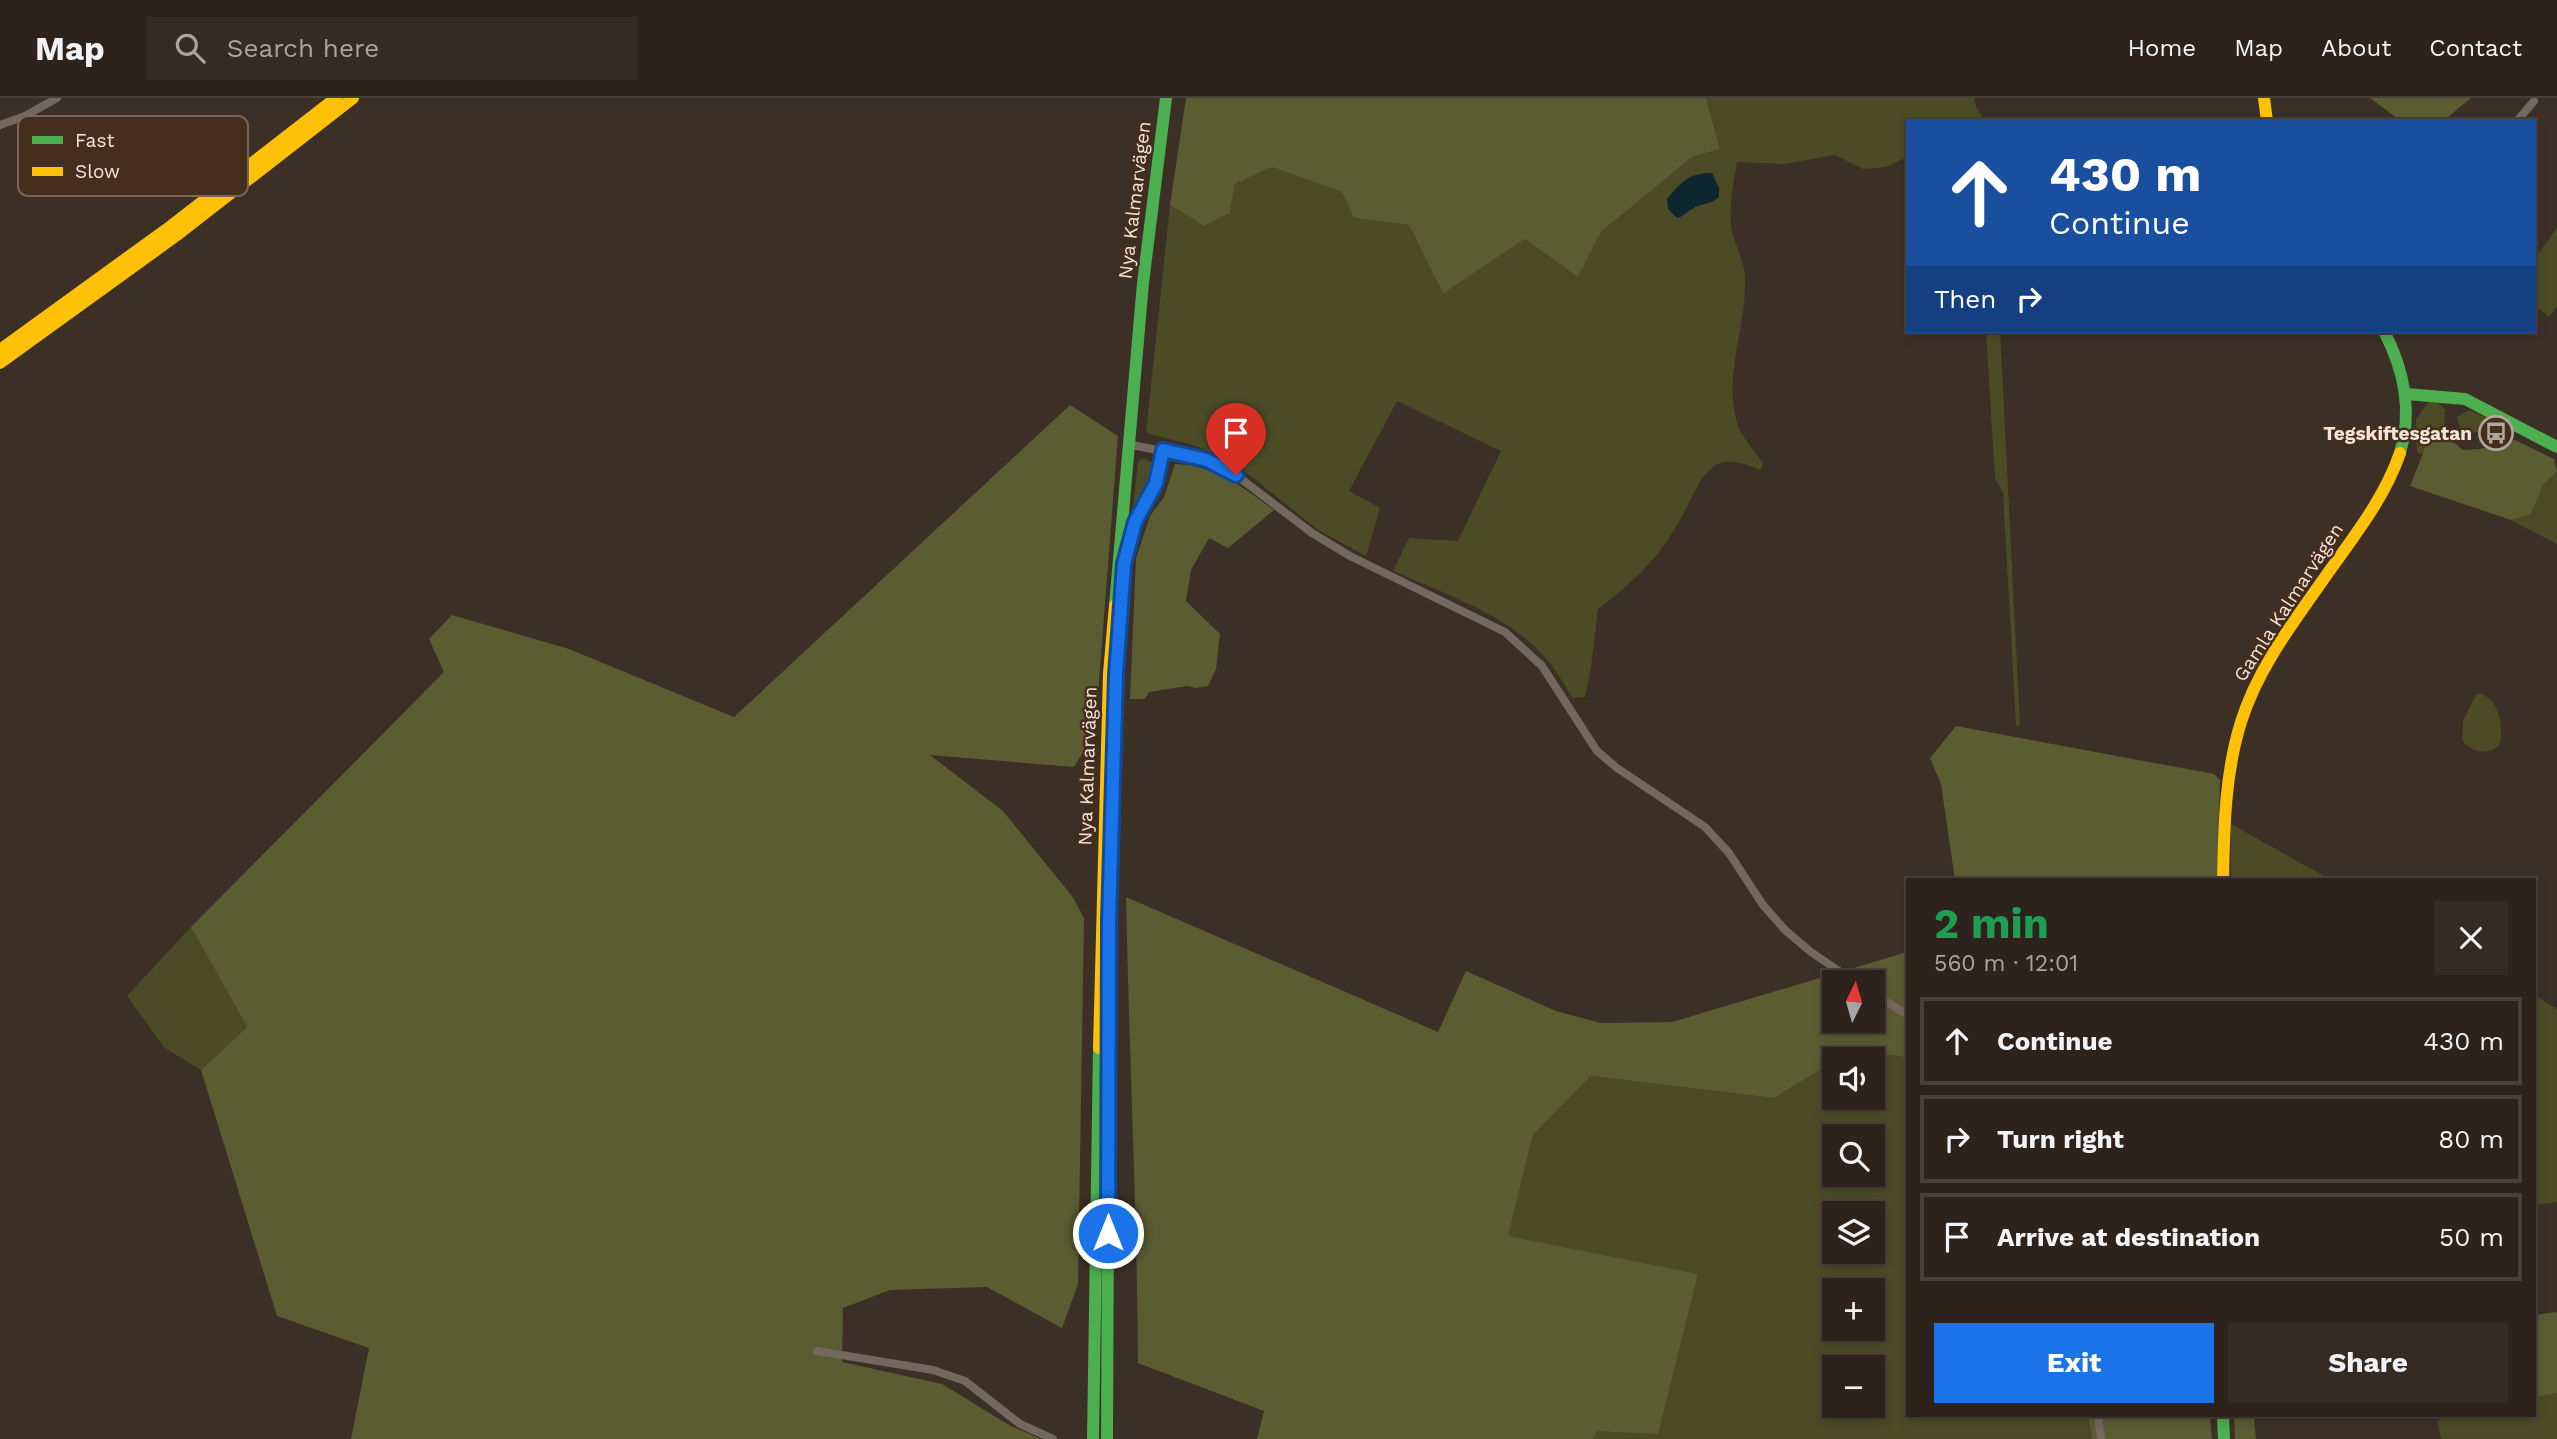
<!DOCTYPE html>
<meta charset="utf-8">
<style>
body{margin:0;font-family:"Work Sans",sans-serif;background:#352b25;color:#f1f3f6;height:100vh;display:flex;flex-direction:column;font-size:26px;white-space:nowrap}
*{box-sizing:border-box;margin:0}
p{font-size:23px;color:#a7a4a3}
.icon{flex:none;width:38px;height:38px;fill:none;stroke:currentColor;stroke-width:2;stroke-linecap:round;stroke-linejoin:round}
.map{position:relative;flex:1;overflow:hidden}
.drawer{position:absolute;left:1906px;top:780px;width:630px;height:539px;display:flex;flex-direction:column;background:#2d231c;border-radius:0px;box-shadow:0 4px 10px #0003,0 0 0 2px #48403b}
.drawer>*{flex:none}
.hud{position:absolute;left:1906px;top:21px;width:630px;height:214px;border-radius:0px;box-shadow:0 4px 10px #0003,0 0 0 2px #48403b;background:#1a4fa0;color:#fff;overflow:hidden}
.needle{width:46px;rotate:5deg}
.fabs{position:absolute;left:1822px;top:872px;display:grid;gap:14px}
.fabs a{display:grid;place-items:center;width:63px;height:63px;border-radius:0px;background:#2d231c;box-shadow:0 4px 10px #0003,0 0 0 2px #48403b;font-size:35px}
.pin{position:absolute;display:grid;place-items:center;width:60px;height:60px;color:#fff;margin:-72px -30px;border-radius:50% 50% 50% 0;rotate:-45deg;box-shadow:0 0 7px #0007}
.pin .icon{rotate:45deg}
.me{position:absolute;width:77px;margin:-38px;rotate:0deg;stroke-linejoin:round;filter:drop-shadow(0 0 5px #0008)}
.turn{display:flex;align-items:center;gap:24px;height:147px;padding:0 28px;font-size:32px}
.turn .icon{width:91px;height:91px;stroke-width:2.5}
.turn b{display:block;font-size:49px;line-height:60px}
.then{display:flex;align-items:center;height:66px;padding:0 28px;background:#0003;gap:14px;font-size:26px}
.round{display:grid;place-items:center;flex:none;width:74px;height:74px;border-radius:0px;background:#352b25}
.summary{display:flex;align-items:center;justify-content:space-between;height:119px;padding:0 28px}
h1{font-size:42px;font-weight:700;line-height:52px;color:#1e9e55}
.primary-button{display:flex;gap:14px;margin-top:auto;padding:14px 28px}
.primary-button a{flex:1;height:80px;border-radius:0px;background:#1a73e8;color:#fff;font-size:28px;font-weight:700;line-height:80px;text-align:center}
.primary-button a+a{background:#352b25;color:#f1f3f6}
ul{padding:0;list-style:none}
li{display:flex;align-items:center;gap:21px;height:88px;margin:0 14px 10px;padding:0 14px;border:4px solid #48403b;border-radius:0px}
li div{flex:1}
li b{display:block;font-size:26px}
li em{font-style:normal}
header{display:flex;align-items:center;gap:42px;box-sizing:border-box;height:98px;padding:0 35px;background:#2d231c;border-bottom:2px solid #48403b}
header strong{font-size:33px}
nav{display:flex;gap:38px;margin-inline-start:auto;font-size:24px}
.search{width:490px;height:63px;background:#352b25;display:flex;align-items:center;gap:18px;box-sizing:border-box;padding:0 24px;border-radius:0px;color:#a7a4a3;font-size:26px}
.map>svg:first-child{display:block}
.green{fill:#4b4c26;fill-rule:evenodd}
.forest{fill:#5a5c32;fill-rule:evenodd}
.water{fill:#0d2730}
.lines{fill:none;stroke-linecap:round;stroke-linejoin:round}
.street{stroke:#74675e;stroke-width:8}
.fast{stroke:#4caf50;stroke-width:12}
.slow{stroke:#ffc107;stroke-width:12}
.route-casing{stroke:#114b97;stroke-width:18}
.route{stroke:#1a73e8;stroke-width:12}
.labels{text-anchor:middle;stroke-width:5;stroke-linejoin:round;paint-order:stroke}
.street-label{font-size:19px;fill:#f3e4da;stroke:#452e1d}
.poi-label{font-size:19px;font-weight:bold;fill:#f3e4da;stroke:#452e1d;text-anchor:end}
.key{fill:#452e1d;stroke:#796556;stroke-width:2}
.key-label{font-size:19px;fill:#f3e4da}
</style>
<header>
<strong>Map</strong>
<div class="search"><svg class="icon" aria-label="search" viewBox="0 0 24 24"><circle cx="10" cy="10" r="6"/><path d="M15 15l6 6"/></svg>Search here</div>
<nav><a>Home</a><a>Map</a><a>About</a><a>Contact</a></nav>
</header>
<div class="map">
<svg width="2557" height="1341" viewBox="0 0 2557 1341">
<rect width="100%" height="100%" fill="#3c2f26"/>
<!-- green -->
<g class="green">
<path d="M1706 0H1974L1975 6 1984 23H1908L1907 59 1886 69 1863 71 1835 57 1784 66 1737 64C1733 87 1728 111 1732 134 1736 149 1745 165 1745 180 1747 228 1723 277 1737 325 1741 339 1755 353 1763 365L1761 372C1750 368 1732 360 1720 365 1704 371 1695 393 1688 407 1663 456 1641 478 1598 511L1591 569 1585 599 1573 600C1563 585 1554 568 1541 555 1503 515 1443 495 1393 473L1409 440 1458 443 1501 353 1397 303 1349 393 1380 410 1366 458 1318 432 1256 382 1224 360 1196 348 1146 335 1170 107 1204 128 1230 115 1235 86 1272 69 1343 94 1354 120 1409 127 1443 196 1525 141 1578 179 1601 134 1692 59 1720 51Z"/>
<path d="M2557 130V208L2549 219 2534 207V161Z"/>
<path d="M1986 233H2000L2020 627H2016L2003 395 1995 380Z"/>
<path d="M2435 302 2445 312 2444 336 2436 335 2423 356 2417 354 2416 321 2429 303Z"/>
<path d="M2469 312 2488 320 2487 331 2469 336 2461 332 2457 319Z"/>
<path d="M1144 360 1152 365 1153 381 1132 417 1138 363Z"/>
<path d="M2557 374V446L2511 422 2531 416 2543 387Z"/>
<path d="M2477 595C2499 598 2505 630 2499 648 2486 658 2471 654 2462 642L2463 623Z"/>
<path d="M2231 726 2331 782H2231Z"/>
<path d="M191 829 247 929 201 972 165 950 127 898Z"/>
<path d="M2534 897 2557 911V1104L2534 1107Z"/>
<path d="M1855 952 1903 959 1908 963V1318H2088L2092 1341H1593L1597 1333 1508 1138 1533 1037 1591 978 1774 1000 1834 964V999H1872V961H1840ZM1834 1038H1872V1076H1834ZM1834 1115H1872V1153H1834ZM1834 1192H1872V1230H1834ZM1834 1269H1872V1307H1834Z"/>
<path d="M2557 1295V1341H2441L2437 1322 2457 1318H2534V1300Z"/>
</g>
<!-- forest -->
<g class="forest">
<path d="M1186 0H1706L1720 51 1692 59 1601 134 1578 179 1525 141 1443 196 1409 127 1354 120 1342 94 1272 69 1235 86 1230 115 1204 128 1170 107Z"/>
<path d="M2370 0H2471L2443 23H2401Z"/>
<path d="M1070 307 1118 338 1095 635 1074 669 930 657 1003 713 1072 798 1084 820 1078 1186 1062 1230 987 1189 890 1192 843 1210 842 1264 942 1286 1009 1327 1041 1341H351L369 1250 277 1218 201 972 247 929 191 829 444 574 429 541 452 517 569 551 734 619Z"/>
<path d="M2436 334 2444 336 2463 352 2480 351 2515 342 2554 361 2557 374 2543 387 2531 416 2511 422 2410 388 2426 348Z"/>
<path d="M1175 366C1214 367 1243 389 1274 412L1228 450 1209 440 1191 472 1186 503 1220 536 1216 571 1208 588 1195 590 1187 588 1149 594 1145 601H1130L1136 460 1150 418 1164 399Z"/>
<path d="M1956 628 2214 676 2220 682 2217 782H1955L1941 686 1930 660Z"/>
<path d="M1126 799 1438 934 1466 873 1556 913 1601 925 1672 924 1907 854V963L1903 959 1855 952 1840 961H1834V964L1774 1000 1591 978 1533 1037 1508 1138 1698 1176 1658 1336 1597 1333 1593 1341H1257L1264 1313 1138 1265C1137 1109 1129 954 1126 799ZM1834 884H1872V922H1834Z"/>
<path d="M2557 1214V1295L2534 1300V1217Z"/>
<path d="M2088 1318H2210L2212 1341H2092Z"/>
<path d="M2234 1318H2254L2256 1341H2235Z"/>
</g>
<!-- water -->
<path class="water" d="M1712 75 1719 90V99C1710 107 1701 105 1692 111 1686 114 1685 118 1677 120L1668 111 1667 101C1681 84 1689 75 1712 75Z"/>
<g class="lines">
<!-- street -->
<g class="street">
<path d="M2517 23 2534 3"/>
<path d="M0 27 25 18 57 0"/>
<path d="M1127 346 1207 362 1236 377 1312 435 1350 458 1505 534 1542 568 1597 653 1617 670 1705 729 1729 755 1763 807 1785 832 1811 854 1855 884"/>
<path d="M1124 466 1135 424 1156 385 1163 352"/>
<path d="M1872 895 1908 917"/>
<path d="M817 1253 933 1272 965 1283 1020 1326 1053 1341"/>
<path d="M2098 1318 2101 1341"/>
</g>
<!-- fast -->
<g class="fast">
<path d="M2384 233C2404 272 2413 312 2400 355"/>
<path d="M2406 296 2465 301 2557 349"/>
<path d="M1115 507 1143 185 1166 0"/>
<path d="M2223 1318 2224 1341"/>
<path d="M1093 1341 1099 950"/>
<path d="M1107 1341 1109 883"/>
</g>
<!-- slow -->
<g class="slow">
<path d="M2264 0 2267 23"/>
<path d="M0 252 171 128 336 0"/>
<path d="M0 265 177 137 353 0"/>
<path d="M2223 782C2224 729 2225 675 2241 624 2257 572 2292 526 2323 482 2351 442 2384 402 2400 355"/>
<path d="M1099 950 1109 575 1115 507"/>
</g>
</g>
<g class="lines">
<!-- route casing -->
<g class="route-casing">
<path id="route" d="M1108 1135 1109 824 1116 577 1124 466 1135 424 1156 385 1163 352 1207 362 1236 377"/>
</g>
<!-- route -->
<use href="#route" class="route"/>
</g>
<!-- icons -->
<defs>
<g id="bus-ring" transform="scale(1.75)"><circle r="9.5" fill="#452e1d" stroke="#b3a59b" stroke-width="1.5"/><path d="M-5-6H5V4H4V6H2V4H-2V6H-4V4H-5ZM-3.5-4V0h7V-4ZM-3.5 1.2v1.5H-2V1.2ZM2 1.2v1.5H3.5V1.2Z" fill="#b3a59b"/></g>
</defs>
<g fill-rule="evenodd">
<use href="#bus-ring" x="2496" y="335"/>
</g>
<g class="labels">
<!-- street labels -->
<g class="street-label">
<text transform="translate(1134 102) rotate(-83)" y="7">Nya Kalmarvägen</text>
<text transform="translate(2288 504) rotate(-57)" y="7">Gamla Kalmarvägen</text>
<text transform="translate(1087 668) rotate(-88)" y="7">Nya Kalmarvägen</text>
</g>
<!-- poi labels -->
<g class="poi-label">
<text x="2472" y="342">Tegskiftesgatan</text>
</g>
</g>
<!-- legend -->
<rect x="18" y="18" width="230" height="80" rx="10" class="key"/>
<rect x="32" y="38" width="31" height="8" fill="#4caf50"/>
<rect x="32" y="69" width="31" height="9" fill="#ffc107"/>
<g class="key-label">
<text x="75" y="49">Fast</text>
<text x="75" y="80">Slow</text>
</g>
</svg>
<div class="fabs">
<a><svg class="needle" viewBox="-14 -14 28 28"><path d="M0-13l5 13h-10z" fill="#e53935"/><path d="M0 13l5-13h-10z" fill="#a7a4a3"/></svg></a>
<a><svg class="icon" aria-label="sound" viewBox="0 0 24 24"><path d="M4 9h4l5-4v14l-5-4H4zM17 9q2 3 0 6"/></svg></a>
<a><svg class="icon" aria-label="search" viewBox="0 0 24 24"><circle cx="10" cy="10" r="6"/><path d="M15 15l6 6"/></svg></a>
<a><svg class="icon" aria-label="layers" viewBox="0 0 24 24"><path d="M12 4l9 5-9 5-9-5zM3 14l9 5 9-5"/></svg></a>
<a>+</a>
<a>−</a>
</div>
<div class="pin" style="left:1236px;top:377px;background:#d93025"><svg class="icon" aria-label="arrive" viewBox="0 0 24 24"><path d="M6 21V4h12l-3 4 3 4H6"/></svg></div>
<svg class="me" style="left:1108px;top:1135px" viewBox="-20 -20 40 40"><circle r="17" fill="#1a73e8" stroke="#fff" stroke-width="3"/><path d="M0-11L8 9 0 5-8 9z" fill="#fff"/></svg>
<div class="hud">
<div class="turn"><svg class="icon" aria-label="ahead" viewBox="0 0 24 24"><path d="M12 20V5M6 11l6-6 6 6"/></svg><div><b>430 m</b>Continue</div></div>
<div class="then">Then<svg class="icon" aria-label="right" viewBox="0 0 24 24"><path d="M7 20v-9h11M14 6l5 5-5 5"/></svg></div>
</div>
<section class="drawer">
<div class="summary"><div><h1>2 min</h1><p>560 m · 12:01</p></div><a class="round"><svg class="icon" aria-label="close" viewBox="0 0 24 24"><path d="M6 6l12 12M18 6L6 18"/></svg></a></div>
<ul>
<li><svg class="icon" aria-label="ahead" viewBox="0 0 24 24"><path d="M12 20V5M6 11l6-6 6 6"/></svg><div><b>Continue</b></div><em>430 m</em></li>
<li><svg class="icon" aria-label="right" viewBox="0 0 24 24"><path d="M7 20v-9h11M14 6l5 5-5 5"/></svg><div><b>Turn right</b></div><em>80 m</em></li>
<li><svg class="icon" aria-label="arrive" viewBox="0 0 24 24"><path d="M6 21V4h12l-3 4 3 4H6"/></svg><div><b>Arrive at destination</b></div><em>50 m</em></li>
</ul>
<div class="primary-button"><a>Exit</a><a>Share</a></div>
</section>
</div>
